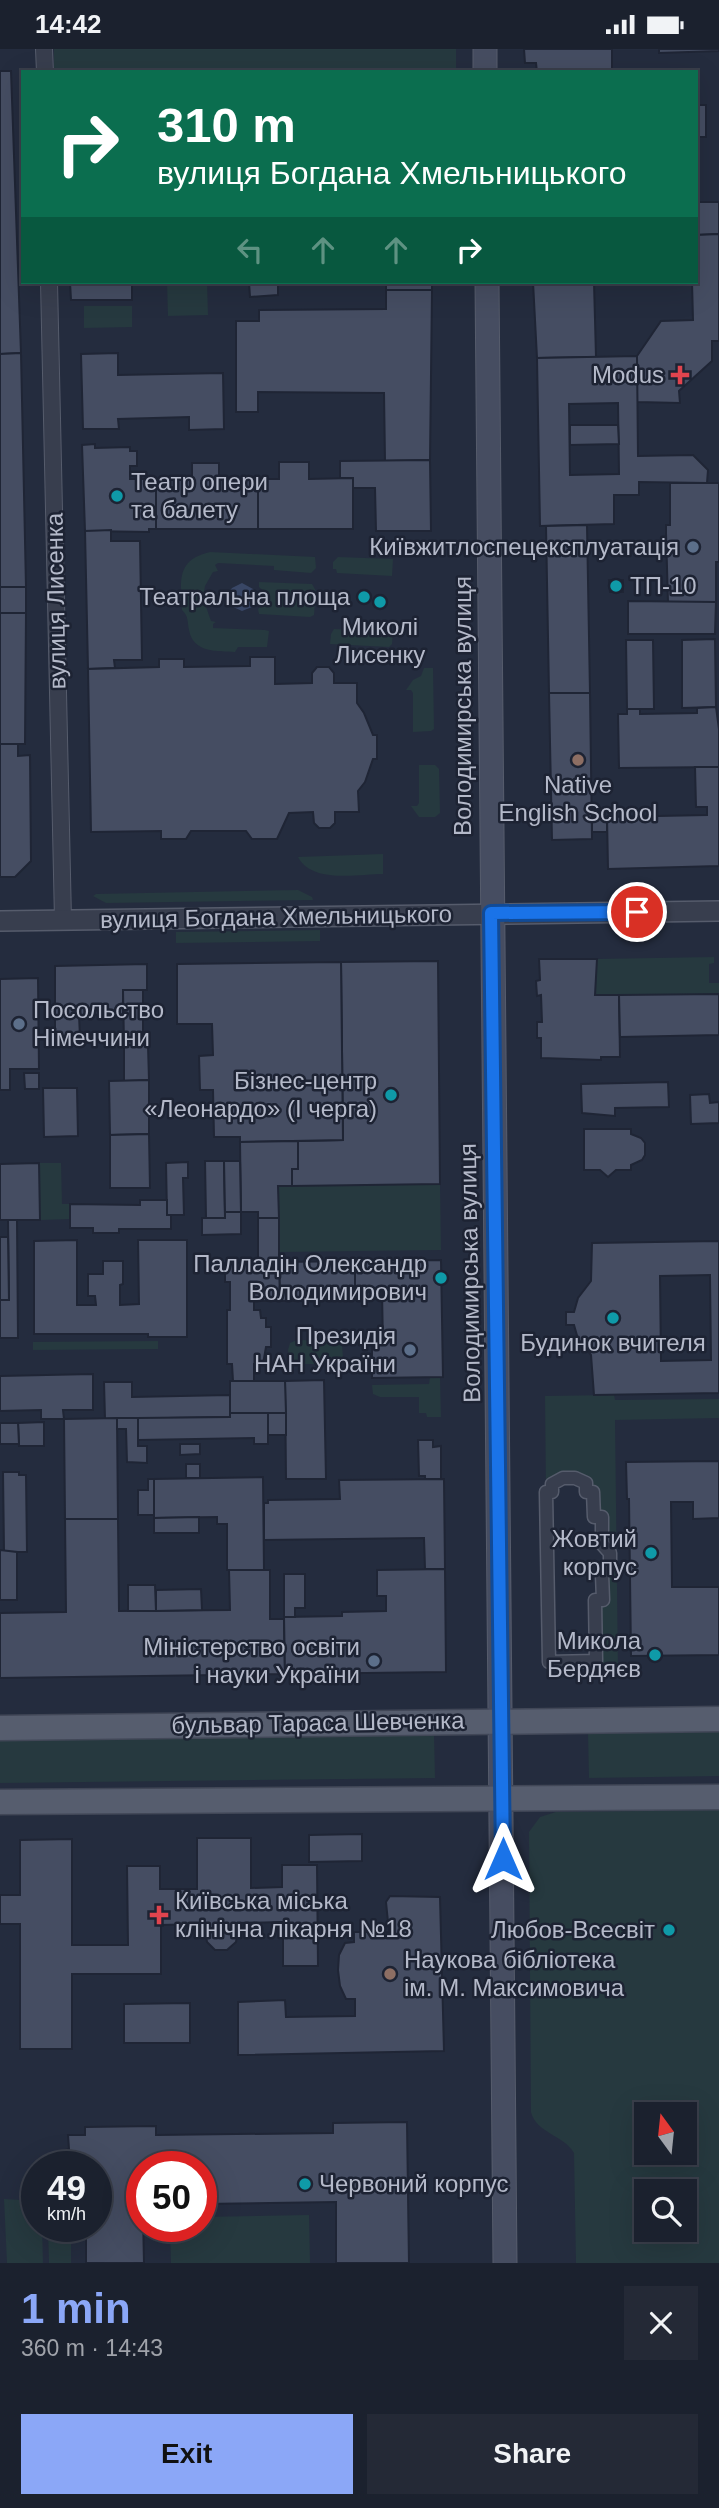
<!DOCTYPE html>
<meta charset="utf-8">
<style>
body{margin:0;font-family:Arial,sans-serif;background:#242936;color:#f1f3f6;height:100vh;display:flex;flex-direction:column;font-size:26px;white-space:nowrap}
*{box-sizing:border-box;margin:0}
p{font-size:23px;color:#a0a3aa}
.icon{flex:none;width:38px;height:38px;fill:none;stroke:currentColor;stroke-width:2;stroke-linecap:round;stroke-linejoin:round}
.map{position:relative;height:2214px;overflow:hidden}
.side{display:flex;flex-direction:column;background:#1b212e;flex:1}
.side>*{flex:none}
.guide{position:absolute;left:21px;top:21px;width:677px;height:214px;border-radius:0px;box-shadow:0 7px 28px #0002,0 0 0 2px #393e4a;background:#0b6e4f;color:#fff;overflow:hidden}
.needle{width:46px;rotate:345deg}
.fabs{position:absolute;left:634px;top:2053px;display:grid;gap:14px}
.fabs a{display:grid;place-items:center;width:63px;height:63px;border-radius:0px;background:#1b212e;box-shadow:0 7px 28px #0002,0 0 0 2px #393e4a;font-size:35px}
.speed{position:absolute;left:21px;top:2102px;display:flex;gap:14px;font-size:35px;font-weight:700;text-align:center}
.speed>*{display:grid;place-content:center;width:91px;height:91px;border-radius:50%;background:#1b212e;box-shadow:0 7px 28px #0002,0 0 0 2px #393e4a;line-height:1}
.speed small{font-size:18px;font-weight:400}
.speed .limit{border:10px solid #d22;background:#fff;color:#111}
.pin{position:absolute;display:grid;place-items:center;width:60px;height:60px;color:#fff;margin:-30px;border:4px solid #fff;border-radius:50%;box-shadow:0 2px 7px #0007}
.me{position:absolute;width:77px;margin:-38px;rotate:0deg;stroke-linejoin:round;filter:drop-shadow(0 0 5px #0008)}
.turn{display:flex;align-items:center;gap:24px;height:147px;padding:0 21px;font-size:32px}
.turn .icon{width:91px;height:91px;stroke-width:2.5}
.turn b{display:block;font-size:49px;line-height:60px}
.lanes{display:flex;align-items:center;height:66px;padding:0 21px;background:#0003;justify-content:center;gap:35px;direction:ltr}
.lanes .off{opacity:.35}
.round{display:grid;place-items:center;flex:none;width:74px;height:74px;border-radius:0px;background:#242936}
.overview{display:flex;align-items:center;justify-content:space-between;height:119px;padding:0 21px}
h1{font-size:42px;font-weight:800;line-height:52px;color:#8ba7f7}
.cta{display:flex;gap:14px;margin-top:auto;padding:14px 21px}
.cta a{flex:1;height:80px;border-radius:0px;background:#8ba7f7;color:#111;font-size:28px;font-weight:800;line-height:80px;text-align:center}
.cta a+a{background:#242936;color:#f1f3f6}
.status{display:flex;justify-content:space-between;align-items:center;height:49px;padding:0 35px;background:#1b212e;direction:ltr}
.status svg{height:19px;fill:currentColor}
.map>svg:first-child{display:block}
.green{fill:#26393f;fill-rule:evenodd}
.water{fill:#394766}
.building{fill:#454d62;stroke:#1f2535;stroke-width:2;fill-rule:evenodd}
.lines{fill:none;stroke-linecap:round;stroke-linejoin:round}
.pedestrian-casing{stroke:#565c6c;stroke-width:15}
.minor-casing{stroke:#565c6c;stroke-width:18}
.tertiary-casing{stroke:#565c6c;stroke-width:22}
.secondary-casing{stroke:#565c6c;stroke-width:25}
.primary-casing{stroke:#414757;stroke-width:27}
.pedestrian{stroke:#383e4e;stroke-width:12}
.minor{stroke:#383e4e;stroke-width:16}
.tertiary{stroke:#383e4e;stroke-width:19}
.secondary{stroke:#464d61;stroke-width:23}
.primary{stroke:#565d6e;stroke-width:24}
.route-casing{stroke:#114b97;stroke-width:18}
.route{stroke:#1a73e8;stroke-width:12}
.health-dot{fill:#e0444e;stroke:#1d2333;stroke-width:2.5}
.culture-dot{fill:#0f9aa8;stroke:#1d2333;stroke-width:2.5}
.service-dot{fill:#5c6f8a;stroke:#1d2333;stroke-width:2.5}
.education-dot{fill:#8d6e63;stroke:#1d2333;stroke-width:2.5}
.labels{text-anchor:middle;stroke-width:5;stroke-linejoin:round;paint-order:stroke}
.poi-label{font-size:24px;fill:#b4b9c9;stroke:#1d2333;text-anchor:end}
.street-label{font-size:24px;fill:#b4b9c9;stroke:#1d2333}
</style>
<div class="status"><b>14:42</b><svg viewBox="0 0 49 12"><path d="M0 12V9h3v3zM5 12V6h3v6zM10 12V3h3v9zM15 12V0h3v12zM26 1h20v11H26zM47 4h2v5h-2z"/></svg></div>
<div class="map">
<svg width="719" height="2214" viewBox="0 0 719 2214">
<rect width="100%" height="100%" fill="#242c3e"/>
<!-- green -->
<g class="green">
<rect x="54" y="0" width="402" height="23"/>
<path d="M167 233H207L208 266 168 267Z"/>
<path d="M84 257H132V278L84 279Z"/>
<path d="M210 503 315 508 316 519 311 524 274 521V517L218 514 215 516 218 522 213 523 205 537 203 549 211 572 216 573 213 575V579L265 581 269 582 267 598H238L235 603C217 602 193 604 189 581 187 572 189 568 182 561 181 533 175 511 210 503Z"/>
<path d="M338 508 393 510 392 527 337 524 336 520H333V513Z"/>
<path d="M259 533 312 535 316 542 314 566 310 568 259 565 258 560C268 552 268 545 259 538Z"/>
<path d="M334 580 393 583 392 595 389 598 330 595 331 585Z"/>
<path d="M424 619H433L434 680 431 682 413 683V644L411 641H406L413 631 421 627Z"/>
<path d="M419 716H435L439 720 440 764 435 768H419L411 757H417L419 754Z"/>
<path d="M383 805V825C359 825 312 835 298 808Z"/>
<path d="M298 841 312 848 313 851 106 854 93 847 96 845Z"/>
<path d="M320 881V892L176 894V883Z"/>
<path d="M714 908V914L709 915V934H719V945L595 946 597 910Z"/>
<path d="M39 1114H61L62 1155H70V1170L40 1171Z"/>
<path d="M440 1135 441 1201 279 1203 278 1137Z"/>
<path d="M297 1291 338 1292 342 1296 343 1309 335 1315H294L289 1310 288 1301 290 1294Z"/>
<path d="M158 1292V1300L33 1301V1293Z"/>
<path d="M430 1328H440L441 1368H427L426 1364H419V1348H380L373 1345 372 1336 429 1335Z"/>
<path d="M614 1346 615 1351 719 1350V1369L615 1371 618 1621 601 1620 596 1616 595 1551 607 1521 593 1443 575 1429 546 1443 545 1347Z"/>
<path d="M719 1681V1727L589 1729 588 1683Z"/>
<path d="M434 1685 435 1729 0 1734V1691Z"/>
<path d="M719 1761V2214H576L574 2104C564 2086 536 2084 531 2063L529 1783 540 1768 556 1763ZM646 2065H684V2104H646ZM646 2142H684V2180H646Z"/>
<path d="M4 2150 37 2152V2177H42L43 2214H7Z"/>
<path d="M309 2166 310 2214H171L170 2177H201V2168Z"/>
<path d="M48 2177H71V2214H49Z"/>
</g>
<!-- water -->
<path class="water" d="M242 534 253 540 259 549 252 558 242 562 231 557 226 547 232 539Z"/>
<!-- building -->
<g class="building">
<path d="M524 0H612V23H537L536 14H525Z"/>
<path d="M659 0H719V2L659 4Z"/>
<path d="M0 22H11L21 304 0 305Z"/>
<rect x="696" y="56" width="10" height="32"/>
<path d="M696 153H719V185L696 186Z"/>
<path d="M719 185V292H712V312L679 342 680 354 637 353V307L661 272 693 271 692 233H696V186Z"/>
<path d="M70 233H132V251H71Z"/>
<path d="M249 233H278V246L250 248Z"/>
<rect x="386" y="233" width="46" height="8"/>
<path d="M533 233H594L596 308 537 309Z"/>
<path d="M386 241H432L430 411 385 412 384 344 258 343V363H236V272H259V261L386 260Z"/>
<path d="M21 304 26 538H0V305Z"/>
<path d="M118 304V326L223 324 224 380 189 381V368L118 370 119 380H83L81 305Z"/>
<path d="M637 307 638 407 693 406 708 421 707 434 639 433V446H614V475L540 477 537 309ZM618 354 619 425 570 426 569 355Z"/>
<path d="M570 376H618L619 395 570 396Z"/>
<path d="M95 395V399L130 398V402H137V417H130V430H156V480H149V483L85 482 82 396Z"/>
<path d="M430 411 431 482H376L375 439H353V429H340V412Z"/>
<path d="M279 413H309V430L353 429V480H258V430H279Z"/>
<path d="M192 414H219V431L258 430V480H156V430H192Z"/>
<path d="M670 434H719V513H716V553H668L666 484V476H670Z"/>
<path d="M587 476 590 644H549L546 477Z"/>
<path d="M111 481V492H140L142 611H114L115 619 88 620 85 482Z"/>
<path d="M609 531H623V543H610Z"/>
<rect x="0" y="538" width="26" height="26"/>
<path d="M628 552 716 553 715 585H628Z"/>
<path d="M0 564H26L25 695H0Z"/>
<path d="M715 590 716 658 682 659V591Z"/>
<path d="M626 591H653L654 660H627Z"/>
<path d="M250 608H275V635L312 634V624L317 618H329L334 624V634H357V654L364 664 373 686H377V710H373L365 733 358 742 359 763H335V774L330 779H319L314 774 313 763 289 764 277 790H252L246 782H191L186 790H161V782L91 783 88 620 159 618V610H184V618L250 617Z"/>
<path d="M549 644H590L592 790 552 791Z"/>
<path d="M716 658 719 680V718L619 719 618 665H627V660H640V665L697 664V659Z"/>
<path d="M0 695H18V707L30 706 31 812 15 828H0Z"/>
<path d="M695 718H719V817L608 820 607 768 707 766V758H696Z"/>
<rect x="592" y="768" width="15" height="15"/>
<path d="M539 910H597L595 946H619L620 1008H601V1011L541 1009V989H537V973H542L541 946 537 947 536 932 540 931Z"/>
<path d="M438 912 440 1135 292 1137V1120H298V1092L343 1091 341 913Z"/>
<path d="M341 913 343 1091 240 1093V1088H214L213 1041H200L199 1007 213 1006 212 975H177V915Z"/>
<path d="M147 915V941H123V965L79 966 80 988H55V917Z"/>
<path d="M38 929 39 1020H10V1041H0V930Z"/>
<path d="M123 941H143V996H124Z"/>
<path d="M719 945V986L620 988 619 946Z"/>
<path d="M124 996H148L149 1031 124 1032Z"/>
<path d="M24 1024H39V1040H25Z"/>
<path d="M149 1031V1085L110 1086 109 1032Z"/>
<path d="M668 1033 669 1058 615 1059V1067L582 1064 581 1035Z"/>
<path d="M43 1039H77L78 1087 44 1088Z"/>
<path d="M709 1045 710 1054 719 1053V1074L691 1075 690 1046Z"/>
<path d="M584 1080H631V1085L641 1089 645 1094V1106L642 1111 631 1116V1121H616L608 1128 600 1121H584Z"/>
<path d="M149 1085 150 1139H110V1086Z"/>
<path d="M298 1092V1120H292V1137H278L279 1169H258V1163H241L240 1093Z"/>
<path d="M205 1112H224L225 1169H206Z"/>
<path d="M224 1112H240L241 1163H225Z"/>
<path d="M188 1113V1129H183L184 1166H167L166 1114Z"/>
<path d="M39 1114 40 1171H0V1115Z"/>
<path d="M140 1151H167V1166H171V1180H119V1184H93V1179H70V1155L140 1156Z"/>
<path d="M225 1163H241V1185L202 1186V1169H225Z"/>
<rect x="258" y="1169" width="21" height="44"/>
<path d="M8 1171H17L18 1289H0V1251H9Z"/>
<path d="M0 1188H8L9 1251H0Z"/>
<path d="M77 1191V1256H96L95 1247H88V1225H103V1212H123V1235L120 1236V1256L139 1255 138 1191H187V1288H148V1285H34V1192Z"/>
<path d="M719 1192V1344L594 1346 591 1306 578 1290 574 1276H566V1263H574L578 1249 591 1232 592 1194ZM710 1226 711 1311 661 1312 660 1227Z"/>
<path d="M441 1211 443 1328 372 1329V1296H383L382 1243H355V1212Z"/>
<path d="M355 1212V1251L280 1252 279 1213Z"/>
<path d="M279 1213 280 1252H254V1261H260L261 1269H266V1278H271V1298H266L263 1315H254V1332H233L232 1315H227V1261H230V1233H225V1214Z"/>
<path d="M93 1325V1361H63L64 1370H41V1361L0 1362V1327Z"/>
<path d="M324 1331 326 1430H286L285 1332Z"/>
<path d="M230 1332H285L286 1364H230Z"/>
<path d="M104 1333H132V1348L230 1346V1368L105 1370Z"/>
<path d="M230 1364H268V1395H254V1389L138 1391V1369L230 1368Z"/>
<rect x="268" y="1364" width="18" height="22"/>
<path d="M117 1369 118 1470H65L64 1370Z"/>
<path d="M117 1369H138V1397H147V1414L127 1413 126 1380H117Z"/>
<path d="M44 1373V1397H19L18 1374Z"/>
<path d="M0 1374H18L19 1395H0Z"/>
<path d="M418 1391H433V1398L441 1397V1430H425V1427H419Z"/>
<path d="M180 1395H200V1405L180 1406Z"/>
<path d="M719 1412V1469L693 1470V1453H671L672 1538H719V1606L631 1607 629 1450H627L626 1413Z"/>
<rect x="186" y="1415" width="14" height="14"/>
<path d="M3 1423H19V1426H26L27 1503H4Z"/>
<path d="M263 1428 264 1521H227V1475H217V1468L154 1469V1430Z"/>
<path d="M148 1430H154V1466H138V1441H148Z"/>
<path d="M444 1430 445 1520H425L424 1489 264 1491V1454H268V1451L340 1450 339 1431Z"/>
<path d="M199 1468V1484H154V1469Z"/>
<path d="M65 1470H118L119 1562 230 1561 229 1521H270V1570H284L285 1625 0 1629V1564L66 1563Z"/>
<path d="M0 1501 17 1503V1551H0Z"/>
<path d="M445 1520 446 1623 285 1625 284 1568 342 1567V1563L386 1562V1547H377V1521Z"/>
<path d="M284 1525H305V1559H295V1568H284Z"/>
<path d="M128 1536H155L156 1562H128Z"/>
<path d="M201 1540 202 1561 156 1562V1541Z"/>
<path d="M362 1785V1812L309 1813V1786Z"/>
<path d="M197 1789H251V1839L282 1838V1816H317L318 1917H283V1873L239 1874 236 1893 227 1901H215L207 1893 204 1875 161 1876V1925H72V2000H20V1875H0V1846H20V1791L72 1790V1896H128L127 1817H160V1840H197Z"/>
<path d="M390 1847 440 1848 444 2002 238 2006V1953L285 1951 286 1968 355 1967V1950H346L340 1937 338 1921 339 1906 345 1894 354 1893V1883H389L386 1853Z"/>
<path d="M190 1954V1994H124V1955Z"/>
<path d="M407 2073 409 2214H336V2153L201 2155V2118H142L144 2214H86V2177H96V2118H47L52 2109 59 2103 69 2100 68 2086H85V2078L156 2077V2086L333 2084V2074Z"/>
</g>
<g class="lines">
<!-- pedestrian casing -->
<g class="pedestrian-casing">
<path id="pedestrian" d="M563 1429H575L586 1434V1443H593L594 1468H602V1495L610 1504V1516L602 1525 603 1551H595L596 1612 549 1613 546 1443H552V1435Z"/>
</g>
<!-- minor casing -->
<g class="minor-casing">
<g id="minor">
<path d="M44 0 45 23"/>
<path d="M49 233 63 871"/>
</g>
</g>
<!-- tertiary casing -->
<g class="tertiary-casing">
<path id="tertiary" d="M0 872 719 862"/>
</g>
<!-- secondary casing -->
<g class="secondary-casing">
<g id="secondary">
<path d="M485 0V23"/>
<path d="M487 233C490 893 502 1554 505 2214"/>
</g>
</g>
<!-- primary casing -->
<g class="primary-casing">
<g id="primary">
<path d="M0 1679 719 1670"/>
<path d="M0 1753 719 1748"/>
</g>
</g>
<!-- pedestrian -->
<use href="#pedestrian" class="pedestrian"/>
<!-- minor -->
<use href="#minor" class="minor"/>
<!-- tertiary -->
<use href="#tertiary" class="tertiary"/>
<!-- secondary -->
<use href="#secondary" class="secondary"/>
<!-- primary -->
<use href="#primary" class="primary"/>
</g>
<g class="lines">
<!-- route casing -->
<g class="route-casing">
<path id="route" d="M503 1810 491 864 637 863"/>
</g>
<!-- route -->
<use href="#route" class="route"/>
</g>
<!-- markers -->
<g class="health-dot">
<path d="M676.5 315.5h7v7h7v7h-7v7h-7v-7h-7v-7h7z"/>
<path d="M155.5 1855.5h7v7h7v7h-7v7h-7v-7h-7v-7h7z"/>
</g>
<g class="culture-dot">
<circle cx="117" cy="447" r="7"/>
<circle cx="616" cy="537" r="7"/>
<circle cx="364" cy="548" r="7"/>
<circle cx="380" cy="553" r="7"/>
<circle cx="391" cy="1046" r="7"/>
<circle cx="441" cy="1229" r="7"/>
<circle cx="613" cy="1269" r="7"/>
<circle cx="651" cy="1504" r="7"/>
<circle cx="655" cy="1606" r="7"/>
<circle cx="669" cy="1881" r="7"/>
<circle cx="305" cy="2135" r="7"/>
</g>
<g class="service-dot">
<circle cx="693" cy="498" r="7"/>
<circle cx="19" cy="975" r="7"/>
<circle cx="410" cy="1301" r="7"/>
<circle cx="374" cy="1612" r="7"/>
</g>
<g class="education-dot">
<circle cx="578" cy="711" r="7"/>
<circle cx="390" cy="1925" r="7"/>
</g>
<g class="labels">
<!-- poi labels -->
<g class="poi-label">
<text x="664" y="334">Modus</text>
<text x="131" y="441" text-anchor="start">Театр опери<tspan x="131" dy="28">та балету</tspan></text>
<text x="679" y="506">Київжитлоспецексплуатація</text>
<text x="630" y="545" text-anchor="start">ТП-10</text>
<text x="350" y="556">Театральна площа</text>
<text x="380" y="586" text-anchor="middle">Миколі<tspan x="380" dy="28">Лисенку</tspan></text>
<text x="578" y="744" text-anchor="middle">Native<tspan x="578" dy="28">English School</tspan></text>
<text x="33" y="969" text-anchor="start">Посольство<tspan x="33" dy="28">Німеччини</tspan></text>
<text x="377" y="1040">Бізнес-центр<tspan x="377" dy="28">«Леонардо» (I черга)</tspan></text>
<text x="427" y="1223">Палладін Олександр<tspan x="427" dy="28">Володимирович</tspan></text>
<text x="396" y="1295">Президія<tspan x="396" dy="28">НАН України</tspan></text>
<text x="613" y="1302" text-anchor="middle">Будинок вчителя</text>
<text x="637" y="1498">Жовтий<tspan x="637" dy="28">корпус</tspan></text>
<text x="641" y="1600">Микола<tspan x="641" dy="28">Бердяєв</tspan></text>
<text x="360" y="1606">Міністерство освіти<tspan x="360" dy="28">і науки України</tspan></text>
<text x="175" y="1860" text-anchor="start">Київська міська<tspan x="175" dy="28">клінічна лікарня №18</tspan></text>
<text x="655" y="1889">Любов-Всесвіт</text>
<text x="404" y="1919" text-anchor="start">Наукова бібліотека<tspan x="404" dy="28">ім. М. Максимовича</tspan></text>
<text x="319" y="2143" text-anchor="start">Червоний корпус</text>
</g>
<!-- street labels -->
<g class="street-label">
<text transform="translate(56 552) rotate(-91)" y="8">вулиця Лисенка</text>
<text transform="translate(463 657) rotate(-90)" y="8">Володимирська вулиця</text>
<text transform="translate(276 868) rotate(-1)" y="8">вулиця Богдана Хмельницького</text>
<text transform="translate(470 1224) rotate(-91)" y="8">Володимирська вулиця</text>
<text transform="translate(318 1674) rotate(-1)" y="8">бульвар Тараса Шевченка</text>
</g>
</g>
</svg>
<div class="fabs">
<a><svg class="needle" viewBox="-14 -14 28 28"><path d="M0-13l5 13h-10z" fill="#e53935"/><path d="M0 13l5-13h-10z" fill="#a0a3aa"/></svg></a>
<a><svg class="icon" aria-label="search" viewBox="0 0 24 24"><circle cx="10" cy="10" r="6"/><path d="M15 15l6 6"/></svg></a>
</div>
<div class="speed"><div>49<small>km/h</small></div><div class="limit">50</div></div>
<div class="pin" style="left:637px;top:863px;background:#d93025"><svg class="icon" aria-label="arrive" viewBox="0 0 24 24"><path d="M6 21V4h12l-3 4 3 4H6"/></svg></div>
<svg class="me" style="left:503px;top:1810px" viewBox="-20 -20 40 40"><path d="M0-17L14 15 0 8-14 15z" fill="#1a73e8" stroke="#fff" stroke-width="4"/></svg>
<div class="guide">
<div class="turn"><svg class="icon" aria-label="right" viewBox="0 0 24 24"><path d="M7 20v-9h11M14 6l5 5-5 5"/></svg><div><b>310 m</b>вулиця Богдана Хмельницького</div></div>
<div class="lanes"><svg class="icon off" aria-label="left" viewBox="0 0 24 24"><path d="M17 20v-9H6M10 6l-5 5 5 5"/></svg><svg class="icon off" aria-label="ahead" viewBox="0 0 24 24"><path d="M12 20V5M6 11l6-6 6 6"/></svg><svg class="icon off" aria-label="ahead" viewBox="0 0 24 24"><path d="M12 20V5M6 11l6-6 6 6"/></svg><svg class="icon" aria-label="right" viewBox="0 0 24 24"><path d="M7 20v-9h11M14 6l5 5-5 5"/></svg></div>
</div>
</div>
<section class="side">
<div class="overview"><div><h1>1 min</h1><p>360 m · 14:43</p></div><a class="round"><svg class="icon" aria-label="close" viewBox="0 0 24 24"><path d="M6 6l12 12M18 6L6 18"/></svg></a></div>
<div class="cta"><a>Exit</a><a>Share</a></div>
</section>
